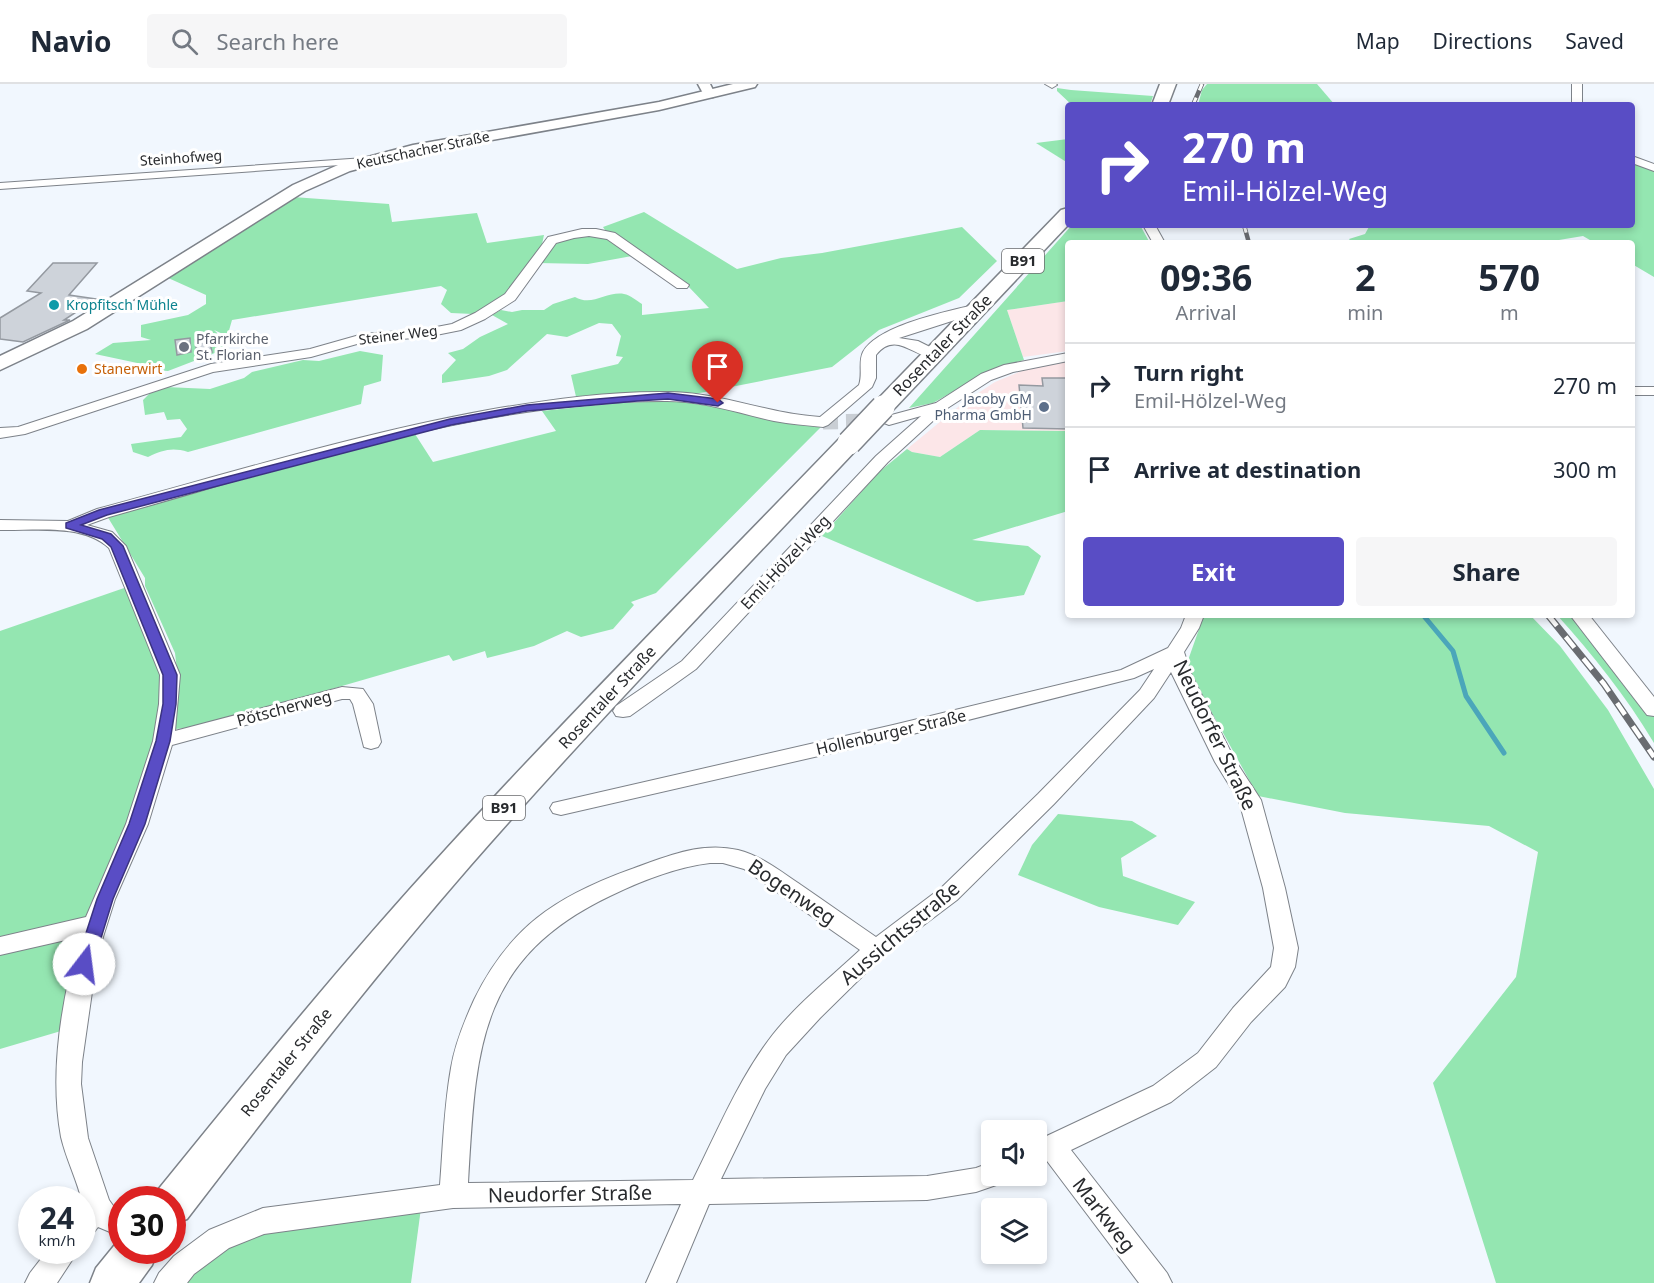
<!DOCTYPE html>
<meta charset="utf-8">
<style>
body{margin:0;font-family:"Noto Sans",sans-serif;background:#f6f6f7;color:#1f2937;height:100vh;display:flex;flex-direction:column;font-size:22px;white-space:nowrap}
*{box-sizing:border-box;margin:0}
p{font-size:20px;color:#747a83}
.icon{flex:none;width:33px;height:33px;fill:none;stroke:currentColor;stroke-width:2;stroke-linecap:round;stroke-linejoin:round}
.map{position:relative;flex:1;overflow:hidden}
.side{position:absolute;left:1065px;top:156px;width:570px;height:378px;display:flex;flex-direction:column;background:#fff;border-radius:6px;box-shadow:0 3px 9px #0003}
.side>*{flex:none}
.guide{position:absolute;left:1065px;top:18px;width:570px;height:126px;border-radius:6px;box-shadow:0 3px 9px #0003;background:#594dc5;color:#fff;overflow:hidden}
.controls{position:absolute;left:981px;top:1036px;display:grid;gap:12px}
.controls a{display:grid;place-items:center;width:66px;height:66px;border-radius:6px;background:#fff;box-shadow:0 3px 9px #0003;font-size:30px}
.speed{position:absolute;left:18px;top:1102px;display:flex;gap:12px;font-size:30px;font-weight:700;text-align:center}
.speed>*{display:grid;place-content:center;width:78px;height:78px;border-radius:50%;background:#fff;box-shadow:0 3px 9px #0003;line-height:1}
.speed small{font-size:15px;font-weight:400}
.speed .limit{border:9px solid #d22;background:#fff;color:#111}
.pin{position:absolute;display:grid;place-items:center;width:51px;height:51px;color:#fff;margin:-62px -26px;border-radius:50% 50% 50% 0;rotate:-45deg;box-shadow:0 0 6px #0007}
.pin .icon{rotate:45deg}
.me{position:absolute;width:66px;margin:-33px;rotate:15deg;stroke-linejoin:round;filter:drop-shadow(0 0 4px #0008)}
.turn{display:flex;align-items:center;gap:21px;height:126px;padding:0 18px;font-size:27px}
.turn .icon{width:78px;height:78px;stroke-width:2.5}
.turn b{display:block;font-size:42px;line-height:51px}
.eta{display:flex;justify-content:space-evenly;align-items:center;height:102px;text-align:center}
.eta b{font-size:36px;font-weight:700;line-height:42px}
.cta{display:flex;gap:12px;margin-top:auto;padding:12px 18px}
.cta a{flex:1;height:69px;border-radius:6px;background:#594dc5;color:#fff;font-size:24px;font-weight:700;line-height:69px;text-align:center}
.cta a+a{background:#f6f6f7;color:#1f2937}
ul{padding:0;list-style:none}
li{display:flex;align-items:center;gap:18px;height:84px;padding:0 18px;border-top:2px solid #e0e1e3}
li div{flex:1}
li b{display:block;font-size:22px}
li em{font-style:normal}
header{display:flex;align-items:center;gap:36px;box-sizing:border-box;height:84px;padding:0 30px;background:#fff;border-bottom:2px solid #e0e1e3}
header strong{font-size:28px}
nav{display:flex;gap:33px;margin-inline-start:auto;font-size:21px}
.search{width:420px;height:54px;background:#f6f6f7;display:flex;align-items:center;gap:15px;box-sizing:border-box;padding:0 21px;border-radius:6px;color:#747a83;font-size:22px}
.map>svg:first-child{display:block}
.commercial{fill:#fce6e8}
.green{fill:#94e6b1}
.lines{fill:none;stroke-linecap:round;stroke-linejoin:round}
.stream{stroke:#4ba6ba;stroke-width:5}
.building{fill:#ced3da;stroke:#9499a0;stroke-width:1.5}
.minor-tunnel{stroke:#c9ced4;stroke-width:15;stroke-dasharray:15 8;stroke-linecap:butt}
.minor-casing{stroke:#7d8289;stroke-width:2}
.tertiary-casing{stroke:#7d8289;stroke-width:3}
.secondary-casing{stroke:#7d8289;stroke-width:3}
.primary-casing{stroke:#7d8289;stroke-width:3}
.minor{fill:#fff;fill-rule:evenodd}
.tertiary{fill:#fff;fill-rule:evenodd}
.secondary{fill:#fff;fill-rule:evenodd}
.primary{fill:#fff;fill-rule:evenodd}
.rail-far1-casing{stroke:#696c71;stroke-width:4.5}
.rail-casing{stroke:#696c71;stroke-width:7}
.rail-far1{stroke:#fff;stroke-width:3;stroke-dasharray:8;stroke-linecap:butt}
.rail{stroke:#fff;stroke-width:4.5;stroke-dasharray:14;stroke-linecap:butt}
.primary-bridge-casing{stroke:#7d8289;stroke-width:26;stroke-linecap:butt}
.primary-bridge{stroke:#fff;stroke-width:23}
.route{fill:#594dc5;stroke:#3a3280;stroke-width:1.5}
.culture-dot{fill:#0f9aa8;stroke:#fff;stroke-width:2}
.worship-dot{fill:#6b7280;stroke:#fff;stroke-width:2}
.food-dot{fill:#e8710a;stroke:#fff;stroke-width:2}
.service-dot{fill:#5c6f8a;stroke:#fff;stroke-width:2}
.labels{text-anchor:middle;stroke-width:6;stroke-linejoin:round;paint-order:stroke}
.far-street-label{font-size:14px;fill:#282a2d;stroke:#fff}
.far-culture-label{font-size:14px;fill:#0d838f;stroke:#fff;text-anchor:start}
.far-worship-label{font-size:14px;fill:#5b616d;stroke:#fff;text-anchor:start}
.far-food-label{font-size:14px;fill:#c56008;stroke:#fff;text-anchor:start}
.far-service-label{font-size:14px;fill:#4e5e75;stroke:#fff;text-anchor:end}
.shield{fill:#fff;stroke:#686a6c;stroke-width:1.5}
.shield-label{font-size:15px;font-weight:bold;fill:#282a2d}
.street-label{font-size:16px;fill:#282a2d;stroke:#fff}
.near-street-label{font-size:20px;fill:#282a2d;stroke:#fff}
</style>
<header>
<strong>Navio</strong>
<div class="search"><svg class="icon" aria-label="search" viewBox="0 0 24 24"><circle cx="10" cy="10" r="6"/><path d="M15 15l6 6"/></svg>Search here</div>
<nav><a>Map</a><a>Directions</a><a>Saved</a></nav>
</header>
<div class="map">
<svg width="1654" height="1199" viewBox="0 0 1654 1199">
<rect width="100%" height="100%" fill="#f1f7fe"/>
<!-- commercial -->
<g class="commercial">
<path d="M1068 217V267L1023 273 1007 226Z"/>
<path d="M1068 278V347L980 346 940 373 912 368 907 365 963 319 995 298 1024 286Z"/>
</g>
<!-- green -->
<g class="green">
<path d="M1207 0H1317L1335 21H1198L1202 6Z"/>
<path d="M1057 4 1071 6 1153 12 1150 21H1072L1057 7Z"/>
<path d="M1068 55V79L1036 59Z"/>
<path d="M1632 77 1654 86V193L1632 180V159H1595L1583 152 1541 159H1352L1349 155 1365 150 1370 141H1632Z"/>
<path d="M293 113 389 120 392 138 477 129 487 159 544 151 541 165 524 184 504 213 473 230 451 229 441 220 447 206 441 202 232 236 228 250 225 251 214 246 226 257 220 267 168 287 139 285 142 280 95 270 113 259 151 256 141 253V241L188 231 206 220V211L166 193Z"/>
<path d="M644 128 737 185 781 174 822 169 962 143 997 177 959 214 879 246 832 283 690 311 577 317 571 291 618 280 623 273 616 272 621 252 612 240 599 239 567 253 547 250 507 286 489 292 442 299V291L456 276 448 269 463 265 480 253 508 240 492 231 501 226 512 228 522 226H544L553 220 575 213C592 223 607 207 624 210 630 211 637 217 642 220V231L709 224 687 201 605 146 603 143Z"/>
<path d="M1072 141H1140L1150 159H1068V217L1007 226 1024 276 991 286 933 319 909 324Z"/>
<path d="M586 150 607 153 632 172 588 180 538 179C554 157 561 156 586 150Z"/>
<path d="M360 267 383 271 381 297 364 302 361 320 188 368C172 363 163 366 148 373L133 368 131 360 181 353 187 345 180 335 167 336 164 328 145 331 143 316 150 309 166 303 210 305 244 294 252 288 303 276 319 277Z"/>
<path d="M679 317 822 342 656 509 631 518 634 521 613 545 581 553 567 547 534 562 487 574 485 567 453 577 449 571 201 643 175 645 178 595 175 569 145 502V494L107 432 415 350 433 378 556 347 542 327 618 319Z"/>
<path d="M980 346 1068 347V427L972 456 1028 462 1041 472 1024 511 977 518 822 452 879 388 907 365 912 368 940 373Z"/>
<path d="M127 503 159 572 163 616 147 687 61 947 0 965V547Z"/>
<path d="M1204 531H1530L1560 562 1608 626 1654 705V1199H1496L1433 999 1516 893 1538 768 1489 742 1345 729 1258 712 1186 582Z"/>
<path d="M1557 531H1572L1654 633V659C1626 612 1593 571 1557 531Z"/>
<path d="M1058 730 1132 737 1157 752 1121 774 1123 792 1195 818 1178 841 1099 823 1018 791 1032 761Z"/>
<path d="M421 1124 411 1199H179L221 1164 261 1147Z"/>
</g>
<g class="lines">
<!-- stream -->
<path class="stream" d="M1423 531 1453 567 1466 612 1504 669"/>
</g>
<!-- building -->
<g class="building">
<path d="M53 179H97L69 211 96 215 64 236H70L23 258 0 255V234L41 209 27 207Z"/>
<path d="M190 254 191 268 177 271 175 256Z"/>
<path d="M209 254 212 268 197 270 195 256Z"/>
<path d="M1042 294H1068V345L1023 344 1019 301 1043 302Z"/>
</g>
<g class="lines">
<!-- minor-tunnel -->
<path class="minor-tunnel" d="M823 338 877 337"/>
<!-- minor casing -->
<g class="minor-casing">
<g id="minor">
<path d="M1045 0H1056L1057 1 1052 4Z"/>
<rect x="1572" y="0" width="10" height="21"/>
<path d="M1632 72 1654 80V87L1632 79Z"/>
<path d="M365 74 369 75V79L0 105V99Z"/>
<path d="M1143 141H1155L1165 159H1153Z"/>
<path d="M582 145H596L615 149 689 201 687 204H677L607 155 589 152 574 154 556 159 515 216 485 235 461 246 426 253 364 258 311 273 213 288 25 350 0 354V344L18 343 211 280 310 265 363 250 426 245 452 240 475 229 505 210 548 153Z"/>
<path d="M978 220 985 224 983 227 899 254 918 257 938 267 940 270 938 273C917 278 897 244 876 271V294L872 303 828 341 823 343C806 341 790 340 774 337 738 329 703 317 667 317 483 316 285 384 109 433L87 441 112 448 126 462 180 591 175 647 342 603 363 605 373 620 381 658 378 663 371 665 364 663 353 620 350 615H342L172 661 148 740 115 815 103 853 96 880 82 978 81 1000 88 1054 109 1116 114 1123 122 1126V1153L98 1143 92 1151 82 1155C82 1143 85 1129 82 1118 78 1098 66 1075 61 1053 49 987 62 916 79 853L0 871V853L86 833 126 740 153 657 159 620 160 591 109 464C82 439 34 447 0 446V436L68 437 97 425C227 390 356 350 488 326 547 316 608 307 668 308 720 308 768 330 820 333L859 301C863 290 858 278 863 268 878 241 949 227 978 220Z"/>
<path d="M1068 269V277L1013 288 991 296 946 325 888 378 696 585 630 632 623 633 616 632 613 627 616 622 682 577 876 372 921 332 889 341 884 339 881 336 884 333 936 319 981 290 1004 281Z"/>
<rect x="1632" y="303" width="22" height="8"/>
<path d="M1186 531H1204L1199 544 1184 568 1192 592 1235 676 1261 716 1285 804 1298 864 1295 883 1285 903 1251 938 1216 983 1171 1018 1071 1066 1167 1189 1172 1199H1139L1047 1077 1036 1082V1057L1153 1002 1198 969 1233 924 1271 883 1274 864 1263 804 1239 717 1215 678 1171 588 1154 614 1054 720 957 816 884 871 820 934 786 971 765 1005 721 1095 927 1092 976 1084 992 1078V1092H1005L1002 1099 976 1108 927 1116 709 1120 676 1199H646L681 1120 453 1124 264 1150 229 1164 194 1190 187 1199H154L159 1189 174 1172 209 1146 263 1124 440 1101C443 1062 444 1023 451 984 455 960 464 938 474 916 509 844 555 813 629 786 664 773 701 757 738 766 762 772 781 788 801 801 826 818 851 836 876 853L941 804 1038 710 1140 606 1154 585 1134 594 893 655 561 731 553 729 550 724 553 719 893 641 1121 586 1168 564 1181 544ZM710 779H723L744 785 860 866C829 895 793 923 768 957 737 999 716 1050 693 1096L468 1099C476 968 476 876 610 812 641 797 676 783 710 779Z"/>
<path d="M1570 531H1589L1654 613V632L1647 631Z"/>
<path d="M47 1167H78L57 1199H25L30 1189Z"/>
</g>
</g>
<!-- tertiary casing -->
<g class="tertiary-casing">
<path id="tertiary" d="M698 0H710L715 10 713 13H705Z"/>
</g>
<!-- secondary casing -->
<g class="secondary-casing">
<path id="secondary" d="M733 0H757L755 3 659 26 414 70 350 87 305 107 87 245 0 286V272L73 237 293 101 338 81 413 61 659 18Z"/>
</g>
<!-- primary casing -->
<g class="primary-casing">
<g id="primary">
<path d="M1160 0H1176L1168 21H1152Z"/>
<path d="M1068 124V141L891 328 883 330 875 328 871 323 875 318 1061 126Z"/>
<path d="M849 352 858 354 861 359 858 364C727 503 595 639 470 782 371 896 279 1015 187 1135L172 1140V1116H153L157 1107C251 991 346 874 447 764 575 624 709 490 840 354Z"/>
<path d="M122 1152V1167H158L152 1181 139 1199H90L96 1184Z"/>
</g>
</g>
<!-- minor -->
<use href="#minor" class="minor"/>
<!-- tertiary -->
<use href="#tertiary" class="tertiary"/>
<!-- secondary -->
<use href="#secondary" class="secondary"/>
<!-- primary -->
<use href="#primary" class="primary"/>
<!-- rail-far1 casing -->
<g class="rail-far1-casing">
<g id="rail-far1">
<path d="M1193 21 1202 0"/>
<path d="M1244 141 1249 159"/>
</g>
</g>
<!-- rail casing -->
<g class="rail-casing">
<path id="rail" d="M1548 531 1604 600 1654 673"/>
</g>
<!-- rail-far1 -->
<use href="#rail-far1" class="rail-far1"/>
<!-- rail -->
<use href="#rail" class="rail"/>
<!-- primary-bridge casing -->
<g class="primary-bridge-casing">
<path id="primary-bridge" d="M849 359 883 323"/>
</g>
<!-- primary-bridge -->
<use href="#primary-bridge" class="primary-bridge"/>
</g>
<!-- route -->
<path class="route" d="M668 309 718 315 723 319 718 322 668 315 637 317 527 327 451 341 107 431 81 441 111 450 123 462 177 591 176 620 170 657 145 740 113 815 93 880 90 885 84 887 78 885 76 880 97 815 129 740 156 657 163 620V591L111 463 102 455 66 444V439L99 426 450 335 527 321Z"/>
<!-- markers -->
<circle class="culture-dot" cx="54" cy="221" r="6"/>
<circle class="worship-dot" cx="184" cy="263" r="6"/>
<circle class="food-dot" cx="82" cy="285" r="6"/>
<circle class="service-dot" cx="1044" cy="323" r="6"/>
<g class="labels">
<!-- far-street labels -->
<g class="far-street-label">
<text transform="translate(423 66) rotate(-12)" y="5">Keutschacher Straße</text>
<text transform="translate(181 74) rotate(-4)" y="5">Steinhofweg</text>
<text transform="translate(398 251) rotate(-7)" y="5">Steiner Weg</text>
</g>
<!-- far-culture labels -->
<g class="far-culture-label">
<text x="66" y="226">Kropfitsch Mühle</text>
</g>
<!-- far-worship labels -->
<g class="far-worship-label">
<text x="196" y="260">Pfarrkirche<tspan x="196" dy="16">St. Florian</tspan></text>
</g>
<!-- far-food labels -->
<g class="far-food-label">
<text x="94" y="290">Stanerwirt</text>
</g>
<!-- far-service labels -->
<g class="far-service-label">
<text x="1032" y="320">Jacoby GM<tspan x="1032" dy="16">Pharma GmbH</tspan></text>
</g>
<!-- shield labels -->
<g class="shield">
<rect x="1002" y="165" width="42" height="24" rx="4.5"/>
<rect x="483" y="712" width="42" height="24" rx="4.5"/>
</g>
<g class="shield-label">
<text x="1023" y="182">B91</text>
<text x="504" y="729">B91</text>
</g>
<!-- street labels -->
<g class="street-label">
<text transform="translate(942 261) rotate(-46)" y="6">Rosentaler Straße</text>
<text transform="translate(785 478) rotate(-47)" y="6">Emil-Hölzel-Weg</text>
<text transform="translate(607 613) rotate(-47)" y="6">Rosentaler Straße</text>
<text transform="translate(284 624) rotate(-15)" y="6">Pötscherweg</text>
<text transform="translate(891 648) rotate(-13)" y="6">Hollenburger Straße</text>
<text transform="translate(286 978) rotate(-51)" y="6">Rosentaler Straße</text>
</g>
<!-- near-street labels -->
<g class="near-street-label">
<text transform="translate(1215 651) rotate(64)" y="7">Neudorfer Straße</text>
<text transform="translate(792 808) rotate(34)" y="7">Bogenweg</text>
<text transform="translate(900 849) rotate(-40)" y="7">Aussichtsstraße</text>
<text transform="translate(570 1110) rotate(-1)" y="7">Neudorfer Straße</text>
<text transform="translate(1104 1131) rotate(52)" y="7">Markweg</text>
</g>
</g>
</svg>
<div class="controls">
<a><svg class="icon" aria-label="sound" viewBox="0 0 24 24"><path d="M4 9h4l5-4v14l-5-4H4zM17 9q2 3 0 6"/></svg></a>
<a><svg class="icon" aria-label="layers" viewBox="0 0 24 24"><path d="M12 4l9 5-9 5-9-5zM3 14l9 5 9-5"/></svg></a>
</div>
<div class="speed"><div>24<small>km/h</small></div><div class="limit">30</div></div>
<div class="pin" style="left:718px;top:319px;background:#d93025"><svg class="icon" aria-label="arrive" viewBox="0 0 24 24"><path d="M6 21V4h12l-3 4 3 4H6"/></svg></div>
<svg class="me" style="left:84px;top:880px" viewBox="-20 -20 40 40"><circle r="19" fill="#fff"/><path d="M0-13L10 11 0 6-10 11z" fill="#594dc5"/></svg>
<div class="guide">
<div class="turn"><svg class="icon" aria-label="right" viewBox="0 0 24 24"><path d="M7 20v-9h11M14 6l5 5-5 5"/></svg><div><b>270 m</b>Emil-Hölzel-Weg</div></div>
</div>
<section class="side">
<div class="eta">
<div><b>09:36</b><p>Arrival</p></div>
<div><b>2</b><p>min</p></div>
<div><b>570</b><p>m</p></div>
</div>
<ul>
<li><svg class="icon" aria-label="right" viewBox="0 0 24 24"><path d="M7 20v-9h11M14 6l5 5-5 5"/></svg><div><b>Turn right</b><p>Emil-Hölzel-Weg</p></div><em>270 m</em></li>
<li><svg class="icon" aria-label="arrive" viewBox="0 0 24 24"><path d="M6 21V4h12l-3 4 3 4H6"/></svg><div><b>Arrive at destination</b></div><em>300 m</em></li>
</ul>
<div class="cta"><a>Exit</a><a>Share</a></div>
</section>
</div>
